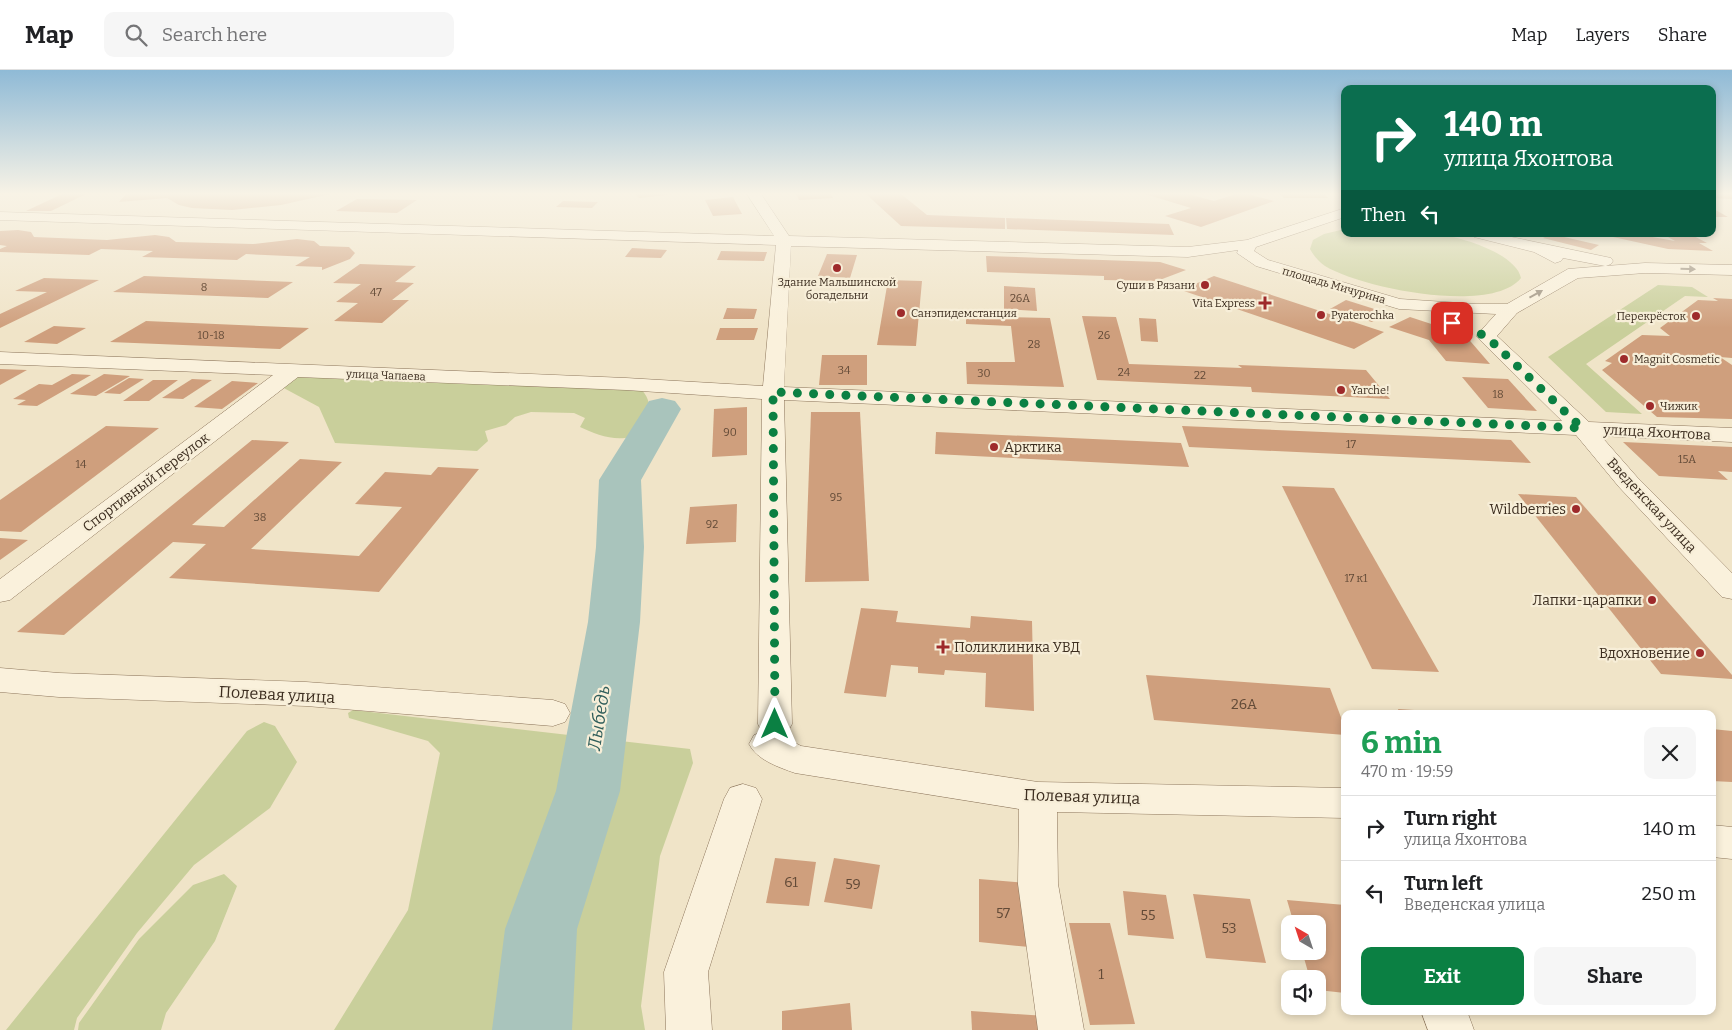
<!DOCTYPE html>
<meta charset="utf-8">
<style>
body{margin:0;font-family:Bitter,serif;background:#f6f6f6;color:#202124;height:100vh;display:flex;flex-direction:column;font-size:19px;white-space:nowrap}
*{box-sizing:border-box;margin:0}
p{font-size:16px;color:#757577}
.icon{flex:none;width:28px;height:28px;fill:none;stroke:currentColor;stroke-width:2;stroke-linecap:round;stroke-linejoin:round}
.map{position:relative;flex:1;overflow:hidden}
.details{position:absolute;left:1341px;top:640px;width:375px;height:305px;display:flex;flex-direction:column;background:#fff;border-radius:10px;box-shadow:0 2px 8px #0003}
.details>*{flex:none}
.top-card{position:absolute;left:1341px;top:15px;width:375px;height:152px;border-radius:10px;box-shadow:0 2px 8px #0003;background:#0b6e4f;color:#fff;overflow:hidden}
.needle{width:32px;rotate:321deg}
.controls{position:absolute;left:1281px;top:845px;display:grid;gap:10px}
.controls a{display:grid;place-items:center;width:45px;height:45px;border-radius:10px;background:#fff;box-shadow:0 2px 8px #0003;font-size:25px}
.pin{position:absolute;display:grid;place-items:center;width:42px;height:42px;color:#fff;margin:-21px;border-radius:10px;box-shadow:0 2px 8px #0006}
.me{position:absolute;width:55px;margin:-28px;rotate:0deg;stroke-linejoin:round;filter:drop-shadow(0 0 4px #0008)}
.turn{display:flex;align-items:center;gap:18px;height:105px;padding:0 20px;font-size:22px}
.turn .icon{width:65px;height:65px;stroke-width:2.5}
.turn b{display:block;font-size:35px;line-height:42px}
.then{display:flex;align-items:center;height:48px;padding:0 20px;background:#0003;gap:10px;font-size:19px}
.round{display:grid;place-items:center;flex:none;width:52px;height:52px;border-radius:10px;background:#f6f6f6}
.headline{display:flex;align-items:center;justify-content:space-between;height:85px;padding:0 20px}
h1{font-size:30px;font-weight:700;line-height:38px;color:#1e9e55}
.action{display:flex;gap:10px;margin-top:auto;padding:10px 20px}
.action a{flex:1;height:58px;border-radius:10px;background:#0b8043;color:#fff;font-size:20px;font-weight:700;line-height:58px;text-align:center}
.action a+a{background:#f6f6f6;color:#202124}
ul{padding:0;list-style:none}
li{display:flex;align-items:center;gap:15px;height:65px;padding:0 20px;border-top:1px solid #e0e0e0}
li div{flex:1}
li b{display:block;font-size:19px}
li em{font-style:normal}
header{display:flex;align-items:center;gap:30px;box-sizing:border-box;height:70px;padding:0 25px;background:#fff;border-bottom:1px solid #e0e0e0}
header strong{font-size:24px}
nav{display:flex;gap:28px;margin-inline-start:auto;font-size:18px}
.search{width:350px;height:45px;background:#f6f6f6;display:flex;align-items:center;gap:12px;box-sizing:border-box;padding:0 18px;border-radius:10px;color:#757577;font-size:19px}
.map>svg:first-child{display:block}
.green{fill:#c9cf9b}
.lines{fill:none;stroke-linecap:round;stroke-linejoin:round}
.river{fill:#a9c4bc;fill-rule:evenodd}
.building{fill:#cf9f7d}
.minor-casing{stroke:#8d765c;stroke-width:1}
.minor{fill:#faf1dc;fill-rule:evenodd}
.oneway{fill:#9c907e}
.route{stroke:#0b8043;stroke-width:9;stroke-dasharray:0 16.2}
.poi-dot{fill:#9e2a2b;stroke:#f7eed8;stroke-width:2}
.labels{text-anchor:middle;stroke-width:4.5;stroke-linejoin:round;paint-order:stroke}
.far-poi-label{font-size:11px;fill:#3d2e20;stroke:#f7eed8;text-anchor:start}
.far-street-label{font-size:11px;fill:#3d2e20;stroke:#f7eed8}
.number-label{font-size:11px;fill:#624a37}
.street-label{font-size:14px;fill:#3d2e20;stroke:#f7eed8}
.poi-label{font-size:14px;fill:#3d2e20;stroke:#f7eed8;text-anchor:end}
.near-number-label{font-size:14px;fill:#624a37}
.near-street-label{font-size:16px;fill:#3d2e20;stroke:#f7eed8}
.near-water-label{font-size:18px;font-style:italic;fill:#2f5d5a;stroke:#f7eed8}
</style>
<header>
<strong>Map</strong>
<div class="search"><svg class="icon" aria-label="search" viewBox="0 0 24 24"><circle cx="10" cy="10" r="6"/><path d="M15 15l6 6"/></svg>Search here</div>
<nav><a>Map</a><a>Layers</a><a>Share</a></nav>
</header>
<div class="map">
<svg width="1732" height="960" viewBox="0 0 1732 960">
<rect width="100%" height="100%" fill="#f0e4c8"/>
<!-- green -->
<g class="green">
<path d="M1345 159V164C1374 164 1404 162 1433 164 1457 165 1516 183 1521 208 1492 245 1361 218 1325 196 1318 191 1314 186 1310 179L1313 170 1324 164Z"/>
<path d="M1658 215 1692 217 1708 227 1685 226 1586 294 1642 344 1606 342 1548 287Z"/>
<path d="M295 303 641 319C658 337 649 365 625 368 610 370 593 363 580 357L585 348 574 343 531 342 515 347 506 355 485 361 488 371 477 381 335 373 319 337 280 316Z"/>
<path d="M353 640 690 679 693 693 660 786 641 936 645 960H334L408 840 440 683 428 671 349 648 348 643Z"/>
<path d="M264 652 275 656 297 692 270 738 194 795 137 863 77 948 74 960H6L247 661Z"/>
<path d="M224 804 237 816 215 871 166 943 161 960H78L79 953 139 869 193 815Z"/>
</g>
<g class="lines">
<!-- river -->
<path class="river" d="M662 328 675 331 681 339 641 410 644 477 640 552 620 721 577 859 572 960H492L505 859 556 721 588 552 596 477 599 410 649 331Z"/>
</g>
<!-- building -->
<g class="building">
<path d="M62 124H86L51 141H26Z"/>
<path d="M126 124H330L281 135 232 140 192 138 179 135 167 128 119 132Z"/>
<path d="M635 124H666L667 125 639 128Z"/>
<path d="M796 124H831L833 128 799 130Z"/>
<path d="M866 124H901L927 145 1005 148V159L901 156Z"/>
<path d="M1145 124H1188L1214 131 1236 124H1247L1274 131 1201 157 1165 146 1191 138Z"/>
<path d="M1280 124H1324L1328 128H1284Z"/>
<path d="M1712 124H1732V129L1712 128Z"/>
<path d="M733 127 742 144 713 146 705 130Z"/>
<path d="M357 129 417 130 397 143 336 141Z"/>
<path d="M563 131 598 132 592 138 556 137Z"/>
<path d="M1712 138 1728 147H1712Z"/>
<path d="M1006 148 1169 154 1174 165 1007 159Z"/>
<path d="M18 160 31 162 34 167 107 170 155 165 169 167 176 172 253 174 297 169 314 171 320 176 349 177 355 183 350 189 322 200V197L295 196 310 187 246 184 237 190 142 187 153 181 101 179 89 185 0 182V179L7 176 0 175V161Z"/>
<path d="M1551 164 1599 175 1591 180 1543 168Z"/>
<path d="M1618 164H1635L1675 171 1668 167H1676L1670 164H1690L1707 173H1699L1713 181 1668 179 1613 167Z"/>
<path d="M632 178 667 180 661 188 625 187Z"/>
<path d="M721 181 767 182 764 191 717 190Z"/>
<path d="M827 184 857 185 850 208 818 206Z"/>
<path d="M986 186 1160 192 1186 200 1157 211 1104 210V206L987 202Z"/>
<path d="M360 194 416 196 395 212 414 213 392 230H409L382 253 334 251 358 233 336 232 361 214 333 213Z"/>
<path d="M144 206 293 212 268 228 113 222Z"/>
<path d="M1214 206 1384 262 1354 279 1181 220Z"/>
<path d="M44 208 99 210 0 258V244L47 222 15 221Z"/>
<path d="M888 210 922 211 916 276 877 275Z"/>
<path d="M1004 216 1035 218 1037 241 1004 239Z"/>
<path d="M1713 228 1732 229V288L1720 287 1732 295V349L1657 347 1602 300 1612 293 1605 291 1642 265 1670 266 1660 258 1698 230 1718 231Z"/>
<path d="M1346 230 1387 243 1372 252 1330 239Z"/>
<path d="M727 238 757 239 754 249H723Z"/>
<path d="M966 246 1050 248 1064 317 967 314 966 292H1015L1011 256 966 254Z"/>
<path d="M1082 246 1116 247 1129 294 1242 298 1238 295 1366 300 1390 329 1252 322 1251 317 1097 310Z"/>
<path d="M1410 247 1465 265 1490 294 1446 291 1429 270 1389 257Z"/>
<path d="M1139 248 1156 249 1158 272 1141 271Z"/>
<path d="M146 251 309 258 280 279 110 272Z"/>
<path d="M54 256 86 258 57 274 24 272Z"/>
<path d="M720 258H758L754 270H716Z"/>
<path d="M822 285H867V315H819Z"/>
<path d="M0 299 27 300 0 315Z"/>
<path d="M72 304 91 305 37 336 17 335 26 330 13 329 39 314 52 315Z"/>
<path d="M104 304 130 306 96 326 70 324Z"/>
<path d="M1462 307 1508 309 1537 341 1488 338Z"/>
<path d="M129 308 144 309 120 324 104 323Z"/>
<path d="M192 309 212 310 183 329 162 328Z"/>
<path d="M153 310H178L149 331H123Z"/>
<path d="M232 311 258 313 222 339 194 337Z"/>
<path d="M747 337V385L712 387 714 339Z"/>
<path d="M811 342H860L869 511 805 512Z"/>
<path d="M106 356 159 358 21 462 0 461V430Z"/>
<path d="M1182 356 1511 370 1531 393 1189 377Z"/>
<path d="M936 362 1181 373 1189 397 935 384Z"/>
<path d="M252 370 289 372 192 455 224 457 300 389 342 392 251 479 359 486 402 437 355 434 385 402 431 405 438 397 479 399 379 522 169 508 206 474 173 472 64 565 17 562Z"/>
<path d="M1623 372 1732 377V402L1718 401 1728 410 1659 406Z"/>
<path d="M1282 416 1334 418 1439 602 1372 599Z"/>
<path d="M1518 424 1576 427 1732 605V609L1661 604Z"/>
<path d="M737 434 736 472 686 474 690 437Z"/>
<path d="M0 468 28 470 0 490Z"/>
<path d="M861 538 898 541 896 552 970 558 971 546 1032 551 1034 641 985 637 986 603 945 600 944 605 918 603V597L891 595 886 627 844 623Z"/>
<path d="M1146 605 1330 618 1345 658V665L1154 650Z"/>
<path d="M1398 639 1446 642V644H1400Z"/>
<path d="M1712 659 1732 661V712L1712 711Z"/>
<path d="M775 788 816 792 809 836 766 833Z"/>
<path d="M834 788 880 795 872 839 824 832Z"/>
<path d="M979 809 1026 813 1029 877 979 872Z"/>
<path d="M1123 821 1166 825 1174 869 1128 865Z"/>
<path d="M1193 824 1250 829 1266 893 1206 888Z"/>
<path d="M1287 830 1345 835V923L1318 920V909H1310L1302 881H1318V854H1294Z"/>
<path d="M1069 853H1110L1135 954 1090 955Z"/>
<path d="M850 933 852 960H782V941Z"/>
<path d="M971 941 1046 946 1047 960H972Z"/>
</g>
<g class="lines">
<!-- minor casing -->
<g class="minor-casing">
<g id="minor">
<path d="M747 124H761L789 166 1188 177 1247 170 1345 138V147L1256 177 1254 181 1268 190 1400 229 1476 234H1507L1568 199 1605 196 1563 188 1561 191 1555 193 1534 182 1474 167 1472 164H1497L1611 188 1613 191 1611 194 1606 196 1645 193 1732 195V205L1645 203 1578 208 1517 243 1497 266 1589 352 1732 358V372L1601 366 1637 407 1732 503V529L1722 527 1619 417 1576 365 784 330 792 654 787 663 780 665 801 676 1038 712 1345 718V748L1057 742 1058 814 1084 960H1038L1018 814 1019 739 795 703C778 697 757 690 749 674L754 665 762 662 758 654 762 329 626 320 298 307 10 530 0 532V509L273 305 0 294V282L626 308 763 316 776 175 0 150V142L774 166ZM791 176 1188 187 1238 180 1237 183 1256 196 1399 239 1496 244 1476 266 1562 351 784 317Z"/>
<path d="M0 598 59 603 306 612 553 630 565 634 570 643 565 652 553 656 306 636 59 627 0 622Z"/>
<path d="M743 714 756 718 762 729 708 902 712 960H666L664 902 724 729 730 718Z"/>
<path d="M1712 755 1732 757V789L1712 787Z"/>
<path d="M1421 941H1467L1474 960H1428Z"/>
</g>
</g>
<!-- minor -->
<use href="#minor" class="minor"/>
</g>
<!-- one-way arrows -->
<defs><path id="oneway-solid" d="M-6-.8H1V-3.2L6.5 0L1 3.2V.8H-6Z" transform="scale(1.25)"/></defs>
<g class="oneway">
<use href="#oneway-solid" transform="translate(1688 199) rotate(2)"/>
<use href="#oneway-solid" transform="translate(1536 224) rotate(-29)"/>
</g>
<!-- sky -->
<linearGradient id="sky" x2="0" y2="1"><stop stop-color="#8fbad6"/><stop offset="0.48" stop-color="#f8f3e6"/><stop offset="1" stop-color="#f8f3e6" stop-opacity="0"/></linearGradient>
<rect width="1732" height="258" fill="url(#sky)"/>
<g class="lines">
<!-- route -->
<path class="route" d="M775 654 773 322 1582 358 1486 266 1452 253"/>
</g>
<!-- markers -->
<g class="poi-dot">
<circle cx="837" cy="198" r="5"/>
<circle cx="1205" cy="215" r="5"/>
<path d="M1262.5 225.5h5v5h5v5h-5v5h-5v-5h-5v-5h5z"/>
<circle cx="901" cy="243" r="5"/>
<circle cx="1321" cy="245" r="5"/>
<circle cx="1696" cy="246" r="5"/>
<circle cx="1624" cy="289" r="5"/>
<circle cx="1341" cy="320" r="5"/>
<circle cx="1650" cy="336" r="5"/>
<circle cx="994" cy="377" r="5"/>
<circle cx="1576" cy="439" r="5"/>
<circle cx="1652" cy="530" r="5"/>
<path d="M940.5 569.5h5v5h5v5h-5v5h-5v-5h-5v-5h5z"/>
<circle cx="1700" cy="583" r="5"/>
</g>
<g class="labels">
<!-- far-poi labels -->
<g class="far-poi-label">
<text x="837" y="216" text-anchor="middle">Здание Мальшинской<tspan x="837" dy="13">богадельни</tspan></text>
<text x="1195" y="219" text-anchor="end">Суши в Рязани</text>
<text x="1255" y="237" text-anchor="end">Vita Express</text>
<text x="911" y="247">Санэпидемстанция</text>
<text x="1331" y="249">Pyaterochka</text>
<text x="1686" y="250" text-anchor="end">Перекрёсток</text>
<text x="1634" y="293">Magnit Cosmetic</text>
<text x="1351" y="324">Yarche!</text>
<text x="1660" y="340">Чижик</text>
</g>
<!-- far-street labels -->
<g class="far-street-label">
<text transform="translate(1334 215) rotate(16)" y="4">площадь Мичурина</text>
<text transform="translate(386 305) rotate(2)" y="4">улица Чапаева</text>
</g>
<!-- number labels -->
<g class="number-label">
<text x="204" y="221">8</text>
<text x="376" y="226">47</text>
<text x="1020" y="232">26А</text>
<text x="211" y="269">10-18</text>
<text x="1104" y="269">26</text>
<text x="1034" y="278">28</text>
<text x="844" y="304">34</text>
<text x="1124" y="306">24</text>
<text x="984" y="307">30</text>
<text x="1200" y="309">22</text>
<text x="1498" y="328">18</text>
<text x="730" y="366">90</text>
<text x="1351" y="378">17</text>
<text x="1687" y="393">15А</text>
<text x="81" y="398">14</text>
<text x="836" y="431">95</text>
<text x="260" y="451">38</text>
<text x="712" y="458">92</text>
<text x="1356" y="512">17 к1</text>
</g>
<!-- street labels -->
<g class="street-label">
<text transform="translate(1657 362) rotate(3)" y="5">улица Яхонтова</text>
<text transform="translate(146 412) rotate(-37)" y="5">Спортивный переулок</text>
<text transform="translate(1652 435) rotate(47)" y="5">Введенская улица</text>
</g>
<!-- poi labels -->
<g class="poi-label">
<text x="1004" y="382" text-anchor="start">Арктика</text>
<text x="1566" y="444">Wildberries</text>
<text x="1642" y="535">Лапки-царапки</text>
<text x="954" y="582" text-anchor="start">Поликлиника УВД</text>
<text x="1690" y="588">Вдохновение</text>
</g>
<!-- near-number labels -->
<g class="near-number-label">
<text x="1244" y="639">26А</text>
<text x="791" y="817">61</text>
<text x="853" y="819">59</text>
<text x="1003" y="848">57</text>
<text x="1148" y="850">55</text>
<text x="1229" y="863">53</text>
<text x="1101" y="909">1</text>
</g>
<!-- near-street labels -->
<g class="near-street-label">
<text transform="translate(277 624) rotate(3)" y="6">Полевая улица</text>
<text transform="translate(1082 726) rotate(2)" y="6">Полевая улица</text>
</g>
<!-- near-water labels -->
<g class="near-water-label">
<text transform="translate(599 648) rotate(-81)" y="6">Лыбедь</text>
</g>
</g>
</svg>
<div class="controls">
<a><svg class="needle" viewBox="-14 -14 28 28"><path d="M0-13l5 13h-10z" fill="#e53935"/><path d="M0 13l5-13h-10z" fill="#757577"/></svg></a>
<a><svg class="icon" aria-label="sound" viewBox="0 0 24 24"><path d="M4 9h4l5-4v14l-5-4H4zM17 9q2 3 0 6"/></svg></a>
</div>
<div class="pin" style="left:1452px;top:253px;background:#d93025"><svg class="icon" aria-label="arrive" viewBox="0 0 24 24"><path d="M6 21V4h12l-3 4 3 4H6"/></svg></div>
<svg class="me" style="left:775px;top:654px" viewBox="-20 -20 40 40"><path d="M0-17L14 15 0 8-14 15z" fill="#0b8043" stroke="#fff" stroke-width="4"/></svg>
<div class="top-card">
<div class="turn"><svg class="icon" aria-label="right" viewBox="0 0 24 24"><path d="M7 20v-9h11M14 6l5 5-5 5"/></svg><div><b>140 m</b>улица Яхонтова</div></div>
<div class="then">Then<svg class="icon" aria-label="left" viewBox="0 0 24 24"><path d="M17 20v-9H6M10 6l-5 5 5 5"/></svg></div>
</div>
<section class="details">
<div class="headline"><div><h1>6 min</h1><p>470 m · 19:59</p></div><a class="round"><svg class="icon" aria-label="close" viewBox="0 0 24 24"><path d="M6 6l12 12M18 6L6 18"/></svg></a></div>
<ul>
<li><svg class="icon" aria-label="right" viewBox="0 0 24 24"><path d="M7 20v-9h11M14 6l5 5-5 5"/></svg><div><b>Turn right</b><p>улица Яхонтова</p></div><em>140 m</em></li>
<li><svg class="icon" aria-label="left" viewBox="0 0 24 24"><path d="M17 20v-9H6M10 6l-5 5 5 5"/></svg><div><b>Turn left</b><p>Введенская улица</p></div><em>250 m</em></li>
</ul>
<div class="action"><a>Exit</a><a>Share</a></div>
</section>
</div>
